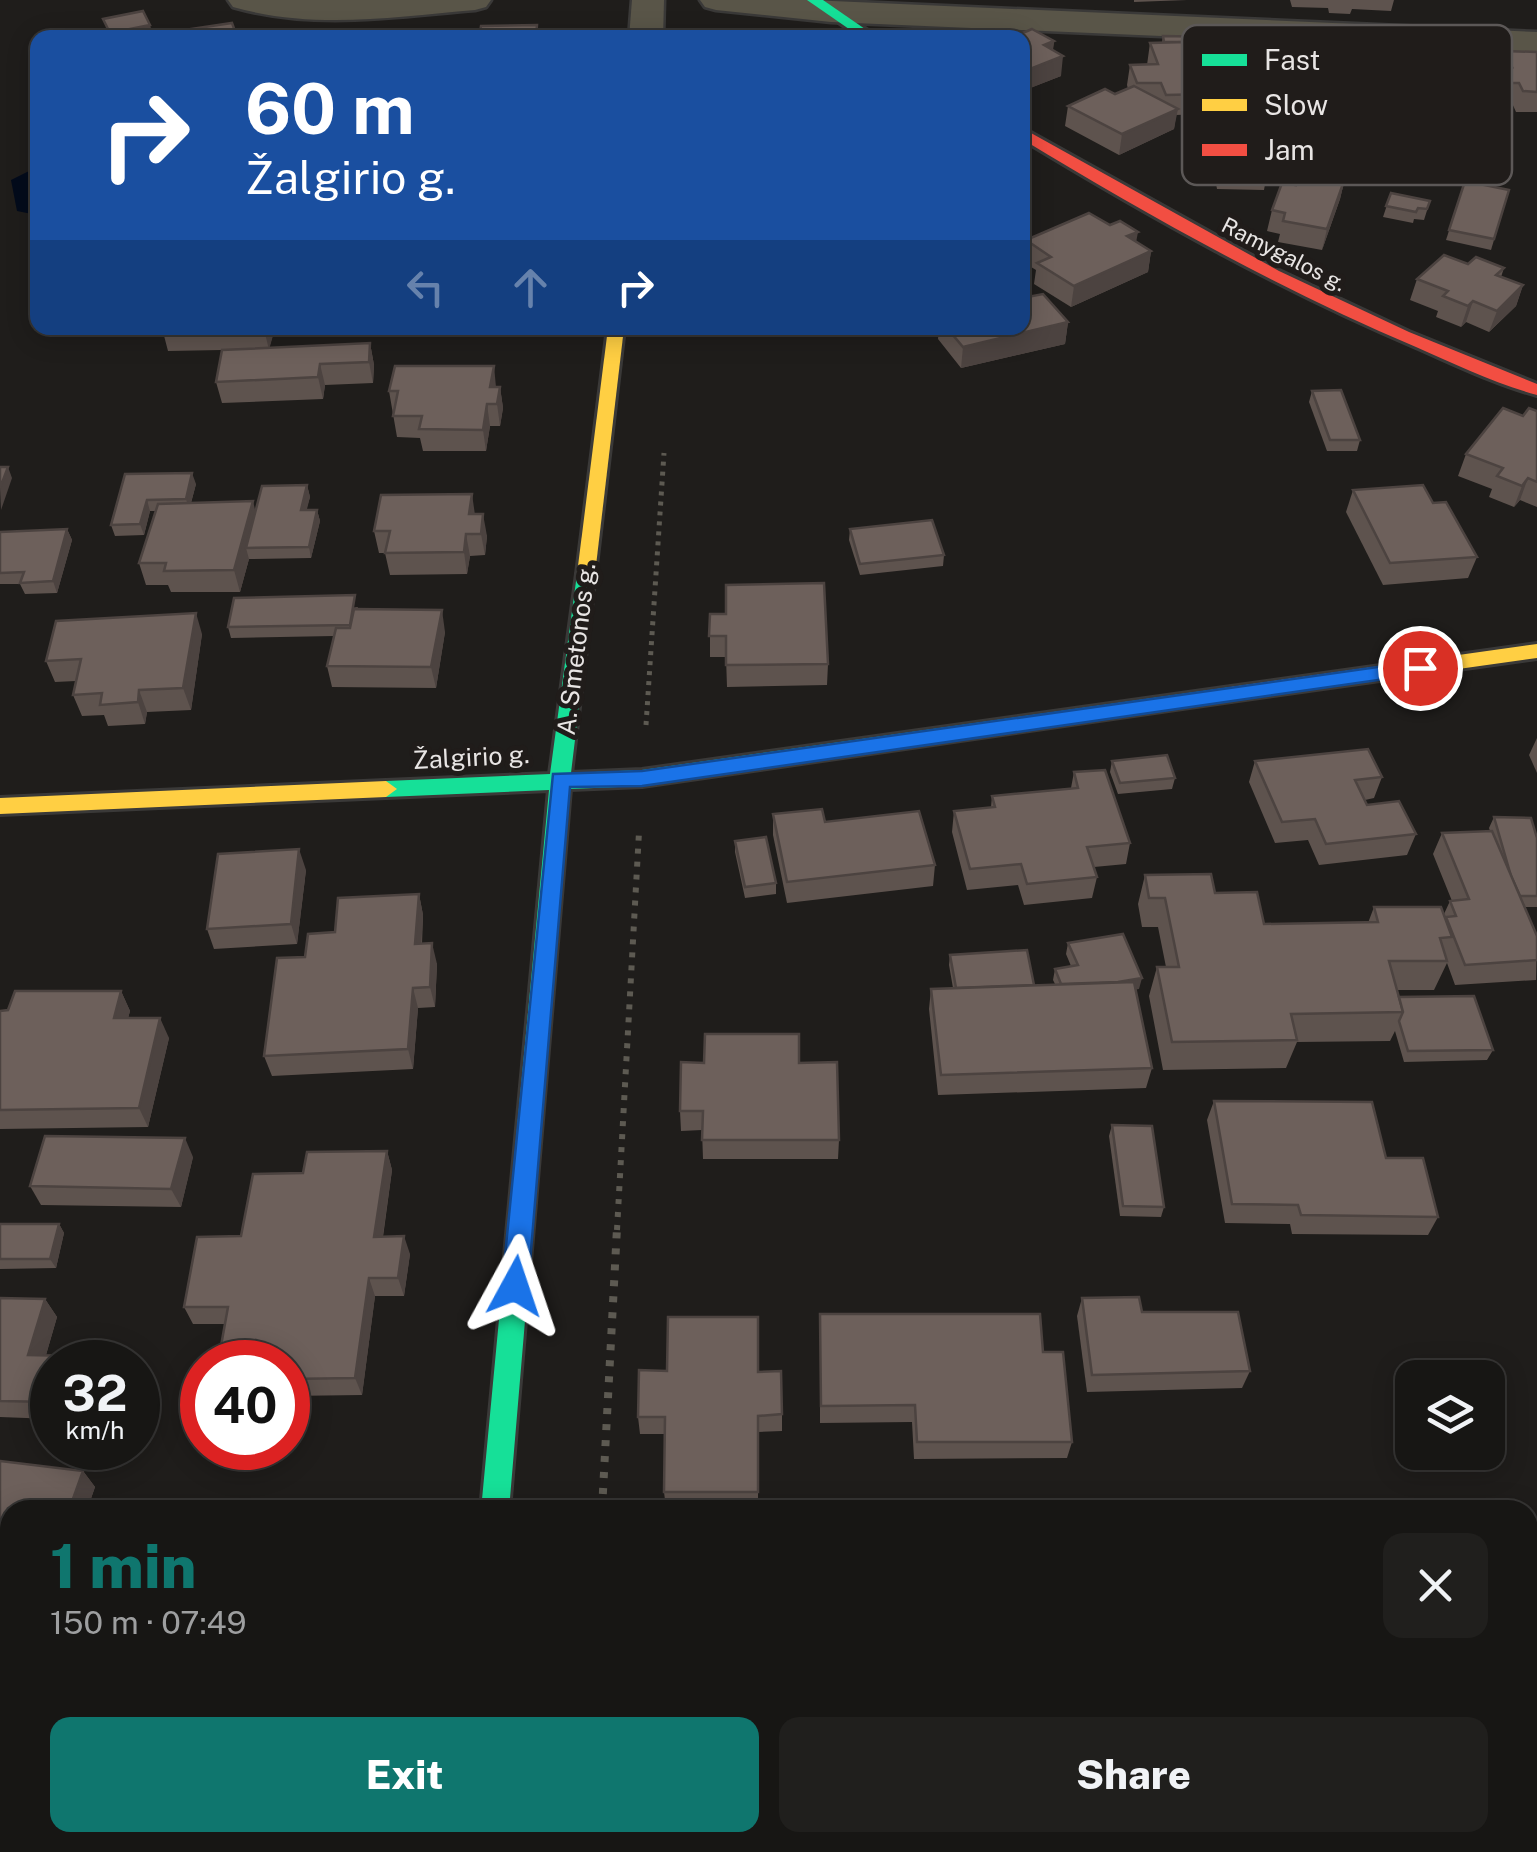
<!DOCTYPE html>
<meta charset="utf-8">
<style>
body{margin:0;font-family:"Public Sans",sans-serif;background:#201f1d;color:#f1f3f6;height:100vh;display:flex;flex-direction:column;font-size:38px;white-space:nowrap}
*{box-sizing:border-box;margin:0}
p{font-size:32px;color:#9e9fa0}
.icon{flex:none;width:55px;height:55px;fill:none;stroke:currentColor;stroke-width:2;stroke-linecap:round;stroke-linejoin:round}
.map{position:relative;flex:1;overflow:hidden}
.drawer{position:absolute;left:0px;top:1500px;width:1538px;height:352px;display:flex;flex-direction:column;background:#171614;border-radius:30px 30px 0 0;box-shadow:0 5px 25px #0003,0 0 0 2px #363534}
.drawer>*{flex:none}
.guide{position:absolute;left:30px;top:30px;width:1000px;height:305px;border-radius:20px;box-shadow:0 5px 25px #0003,0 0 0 2px #363534;background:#1a4fa0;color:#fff;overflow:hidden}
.buttons{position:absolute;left:1395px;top:1360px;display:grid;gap:20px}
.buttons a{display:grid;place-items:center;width:110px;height:110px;border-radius:20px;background:#171614;box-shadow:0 5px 25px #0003,0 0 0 2px #363534;font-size:50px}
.speed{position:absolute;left:30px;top:1340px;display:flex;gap:20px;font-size:50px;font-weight:700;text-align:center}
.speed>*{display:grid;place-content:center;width:130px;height:130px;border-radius:50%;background:#171614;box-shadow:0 5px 25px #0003,0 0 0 2px #363534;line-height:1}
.speed small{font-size:25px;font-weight:400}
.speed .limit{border:15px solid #d22;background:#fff;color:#111}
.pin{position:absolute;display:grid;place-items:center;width:85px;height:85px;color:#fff;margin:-42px;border:5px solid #fff;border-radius:50%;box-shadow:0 2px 10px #0007}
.me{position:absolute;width:110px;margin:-55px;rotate:5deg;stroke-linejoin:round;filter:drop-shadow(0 0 8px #0008)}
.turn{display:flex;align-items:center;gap:35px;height:210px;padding:0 50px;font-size:45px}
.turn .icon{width:130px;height:130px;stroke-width:2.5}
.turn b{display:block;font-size:70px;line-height:85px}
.lanes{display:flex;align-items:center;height:95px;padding:0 50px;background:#0003;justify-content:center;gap:50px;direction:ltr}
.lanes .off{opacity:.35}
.round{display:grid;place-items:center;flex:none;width:105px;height:105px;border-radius:20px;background:#201f1d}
.summary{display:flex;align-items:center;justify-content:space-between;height:170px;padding:0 50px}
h1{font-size:60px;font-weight:800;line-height:75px;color:#0f766e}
.action{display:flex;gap:20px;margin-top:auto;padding:20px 50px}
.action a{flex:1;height:115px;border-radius:20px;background:#0f766e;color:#fff;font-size:40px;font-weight:800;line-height:115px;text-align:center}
.action a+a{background:#201f1d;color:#f1f3f6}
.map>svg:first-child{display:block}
.water{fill:#030b1b}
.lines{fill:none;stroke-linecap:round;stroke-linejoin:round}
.street-casing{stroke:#3a3938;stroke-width:5}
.fast-casing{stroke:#3a3938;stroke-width:6}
.slow-casing{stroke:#3a3938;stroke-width:6}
.jam-casing{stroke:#3a3938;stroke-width:6}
.path-far2{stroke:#5d5a52;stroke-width:5;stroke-dasharray:4 6;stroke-linecap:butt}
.path-far1{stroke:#5d5a52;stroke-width:6;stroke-dasharray:5 8;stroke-linecap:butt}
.path{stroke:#5d5a52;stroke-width:8;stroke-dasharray:6 10;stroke-linecap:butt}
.street{fill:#595548;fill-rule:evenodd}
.fast{fill:#16e098;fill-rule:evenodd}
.slow{fill:#ffcf43;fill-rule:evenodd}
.jam{fill:#f24e42;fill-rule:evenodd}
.wall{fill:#5e534e}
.shaded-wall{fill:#4c4340}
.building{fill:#6d605b;stroke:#4c4340;stroke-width:2.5}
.route{fill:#1a73e8;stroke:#114b97;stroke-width:2.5}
.labels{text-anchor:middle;stroke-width:10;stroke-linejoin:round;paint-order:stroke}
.far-street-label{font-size:22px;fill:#e8e5e4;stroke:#201c1a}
.street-label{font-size:25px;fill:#e8e5e4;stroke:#201c1a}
.key{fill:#201c1a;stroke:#5c5857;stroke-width:2.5}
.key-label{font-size:28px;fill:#e8e5e4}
</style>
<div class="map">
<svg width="1537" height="1852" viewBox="0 0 1537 1852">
<rect width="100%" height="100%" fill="#1f1d1b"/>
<!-- water -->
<path class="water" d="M37 167V215L17 211 11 180Z"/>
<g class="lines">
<!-- street casing -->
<g class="street-casing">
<g id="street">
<path d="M228 0H491L486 7 475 10C393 17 314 30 233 7Z"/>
<path d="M632 0H664L663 38H629Z"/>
<path d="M700 0H810L1537 32V52L831 22 716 10 705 7Z"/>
<path d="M426 1842H504L503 1852H425Z"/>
</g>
</g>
<!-- fast casing -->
<g class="fast-casing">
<g id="fast">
<path d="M807 0H823L878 38H862Z"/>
<path d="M586 568 595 574 571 773 642 770 1231 687 1241 694 1231 701 642 786 570 789 509 1510H481L549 790 386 797 375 789 386 781 550 774 577 574Z"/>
</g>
</g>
<!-- slow casing -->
<g class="slow-casing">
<g id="slow">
<path d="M608 328H624L595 574 586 580 577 574Z"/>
<path d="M1537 644V658L1231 701 1221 694 1231 687Z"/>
<path d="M386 781 397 789 386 797 0 814V798Z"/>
</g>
</g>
<!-- jam casing -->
<g class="jam-casing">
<path id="jam" d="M1022 128 1279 271 1409 332 1537 384V395C1496 384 1455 364 1416 347 1279 289 1149 216 1022 139Z"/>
</g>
<!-- path-far2 -->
<path class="path-far2" d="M646 725 664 453"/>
<!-- path-far1 -->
<path class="path-far1" d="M617 1230 639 832"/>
<!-- path -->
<g class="path">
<path d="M602 1510 617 1228"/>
<path d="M582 1852 583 1842"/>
</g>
<!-- street -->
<use href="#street" class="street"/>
<!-- fast -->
<use href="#fast" class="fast"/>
<!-- slow -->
<use href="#slow" class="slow"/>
<!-- jam -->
<use href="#jam" class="jam"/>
</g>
<!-- wall -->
<g class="wall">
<path d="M1134 0H1187L1134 2Z"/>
<path d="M1290 0H1394L1391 11 1352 9 1350 14 1329 13 1328 8 1292 7Z"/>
<path d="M1163 36 1218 52 1306 70 1304 80H1294L1313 99 1294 111 1314 114 1320 84 1330 85 1325 66 1329 46H1345L1346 40 1380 47 1415 82 1412 93 1497 100 1491 87 1504 51 1537 52V112H1516L1512 103H1502L1510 130 1503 151 1428 147 1354 132 1340 177 1345 178 1340 199 1322 250 1278 242 1280 234 1267 231 1272 210 1296 185 1302 171 1275 166 1276 160 1261 157 1266 179 1264 190 1217 189 1211 157 1213 146 1245 147 1247 140 1218 135 1220 123H1215L1219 102 1248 94 1247 103 1282 109 1267 102 1269 92 1290 80 1206 78 1202 62 1194 61 1207 94 1203 114 1176 115 1174 129 1119 155 1065 126 1068 106 1115 94 1128 89 1127 85 1130 65H1147L1150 43H1162Z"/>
<path d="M1022 38 1054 41 1053 50 1061 76 1022 91Z"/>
<path d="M1465 181 1509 190 1491 250 1446 240Z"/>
<path d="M1391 193 1430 201 1424 220 1414 219 1413 223 1383 217Z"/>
<path d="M1026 240 1136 241 1151 251 1148 272 1071 307 1034 284 1036 270 1023 262Z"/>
<path d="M1468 264 1504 268 1501 277 1523 285 1516 306 1489 332 1466 322 1461 327 1436 317 1438 311 1410 300 1417 279Z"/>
<path d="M1068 322 1065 344 961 368 938 339 939 328H1022Z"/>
<path d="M162 328H275L269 348 370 343 374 365 373 383 325 385 323 399 222 403 216 382 222 350 168 351Z"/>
<path d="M500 387 503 408 500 426H490L486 451H423L420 438 397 437 389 391Z"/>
<path d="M1312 391 1360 440 1357 451H1327L1309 402Z"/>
<path d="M1537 411V507L1520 500 1514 507 1489 497 1492 489 1458 476 1466 454 1523 416Z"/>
<path d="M125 474 196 484 191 503 256 511 307 485 310 497 306 510H317L320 521 311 558 249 559 240 592H171L168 585H146L139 563 156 511H150L144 535 115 536 111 525Z"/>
<path d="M1353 490 1433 503 1477 557 1468 578 1383 585 1346 512Z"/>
<path d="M475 514 487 536 485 555 470 556 467 574 390 575 385 553H379L374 531Z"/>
<path d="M67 529 72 540 57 593 25 594 20 584H0V532Z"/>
<path d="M850 529 944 555 943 566 860 575 849 540Z"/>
<path d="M358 607 357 609 445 632 436 688 332 687 327 666 334 636 231 638 228 627Z"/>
<path d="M710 614 828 664 827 685 727 687 726 657H710Z"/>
<path d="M202 634 191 710 147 712 145 724 108 726 104 715 82 716 73 695 76 681 55 682 46 661Z"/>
<path d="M1537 738V773L1529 755Z"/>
<path d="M1112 761 1175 778 1172 789 1118 794 1110 772Z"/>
<path d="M1255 761 1382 777 1374 798 1365 800 1367 805 1416 834 1407 855 1319 865 1308 840 1275 843 1249 782Z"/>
<path d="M1074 772 1130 843 1126 864 1094 867 1097 877 1092 898 1024 905 1018 885 967 890 952 832 954 811 991 807 992 796 1071 788Z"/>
<path d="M773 814 825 822 935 865 933 886 787 903 773 835Z"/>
<path d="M1494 817 1537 838V907H1525L1537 936 1536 980 1455 985 1447 963 1434 990H1397L1399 997 1493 1050 1487 1060 1404 1062 1395 1031 1390 1041 1297 1042 1286 1068 1163 1070 1149 996 1157 967H1166L1158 927H1142L1138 904 1145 875 1215 893 1264 924 1368 923 1374 907 1444 914 1450 901H1452L1433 854 1442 833 1490 831 1489 828Z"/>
<path d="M735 841 776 883V894L745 898 735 852Z"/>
<path d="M306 870 297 944 214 949 207 929Z"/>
<path d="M419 894 423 915 422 944 437 964 435 1007 418 1008 413 1069 272 1076 264 1056 305 957Z"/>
<path d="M1068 943 1139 989H1135L1152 1068 1146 1088 938 1095 929 1009 931 989 953 988 949 965 950 955 1034 985 1055 984 1053 980 1055 969 1071 966 1066 954Z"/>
<path d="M121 991 130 1011 128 1018 169 1038 148 1127 0 1129V1011Z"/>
<path d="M704 1063H799L839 1140 838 1159H703L702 1130 681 1131 680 1111Z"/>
<path d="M1214 1101 1386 1158 1438 1217 1428 1235 1292 1234 1290 1224 1225 1223 1207 1120Z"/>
<path d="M1112 1125 1164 1207 1161 1217 1120 1216 1109 1136Z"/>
<path d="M387 1151 392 1170 383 1237 410 1254 404 1296H375L362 1395 288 1396V1362H222L219 1357 225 1324H193L184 1307 241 1236 303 1173Z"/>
<path d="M193 1157 181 1207 41 1205 30 1186Z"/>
<path d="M0 1224H59L64 1233 56 1268 0 1269Z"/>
<path d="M0 1298 45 1299 57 1317 46 1355 74 1356 78 1362H52V1419L0 1417Z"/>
<path d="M1082 1298 1142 1312 1250 1371 1242 1388 1087 1392 1077 1316Z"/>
<path d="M820 1314 1072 1442 1067 1458 914 1459 912 1422 820 1423Z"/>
<path d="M758 1372 782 1414V1431L758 1432V1508H666L664 1492 665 1434H640L638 1417Z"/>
<path d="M0 1461 83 1471 95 1487 87 1510H10V1580L0 1579Z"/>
<path d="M614 1842 812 1852H615Z"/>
<path d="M1131 1842H1198L1200 1852H1132Z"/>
<path d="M1294 1842H1513L1515 1852H1296Z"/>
</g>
<!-- shaded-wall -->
<g class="shaded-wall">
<path d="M150 25 153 35 142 38H111L110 33Z"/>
<path d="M1054 41 1051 60 1063 56 1061 76 1023 91 1025 71 1044 45Z"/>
<path d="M1315 88 1313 99 1291 112 1293 102Z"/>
<path d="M1178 109 1174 129 1119 155 1122 134Z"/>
<path d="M1357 121 1352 142 1340 177 1345 157Z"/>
<path d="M1345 178 1340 199 1322 250 1327 229Z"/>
<path d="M1138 232 1134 253 1127 236Z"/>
<path d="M1151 251 1148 272 1071 307 1074 286Z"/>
<path d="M1523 285 1516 306 1489 332 1497 311Z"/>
<path d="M1473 301 1466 322 1461 327 1468 306Z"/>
<path d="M1068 322 1065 344 961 368 963 347Z"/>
<path d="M264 328H275L269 350 264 329Z"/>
<path d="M370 343 374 365 373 383 369 362Z"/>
<path d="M320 364 325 385 323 399 318 377Z"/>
<path d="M494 366 496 387H490Z"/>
<path d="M500 387 503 408 500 426 497 404Z"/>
<path d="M487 404 490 426 486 451 483 430Z"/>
<path d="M8 467 12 478 1 510 0 488Z"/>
<path d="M192 473 196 484 189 510 186 499Z"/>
<path d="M1528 478 1520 500 1514 507 1522 486Z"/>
<path d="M307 485 310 497 304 521 301 510Z"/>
<path d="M472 494 475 515 472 536 469 514Z"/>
<path d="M147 500 150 511 144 535 140 524Z"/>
<path d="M253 501 258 522 246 548 249 559 240 592 234 570Z"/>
<path d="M317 510 320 521 311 558 309 547Z"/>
<path d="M483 514 487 536 485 555 481 534Z"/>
<path d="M67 529 72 540 57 593 53 581Z"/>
<path d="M466 534 470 556 467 574 464 552Z"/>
<path d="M442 610 445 632 436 688 431 667Z"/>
<path d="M196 613 202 634 191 710 183 688Z"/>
<path d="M139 690 147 712 145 724 138 702Z"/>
<path d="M299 849 306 870 297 944 291 924Z"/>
<path d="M419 894 423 915 420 965 415 944Z"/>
<path d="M432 943 437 964 435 1007 430 987Z"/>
<path d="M1142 978 1139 989 1062 1002 1065 992Z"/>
<path d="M413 988 418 1008 413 1069 408 1049Z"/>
<path d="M121 991 130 1011 123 1038 114 1018Z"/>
<path d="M160 1018 169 1038 148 1127 139 1108Z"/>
<path d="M185 1138 193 1157 181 1207 171 1189Z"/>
<path d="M387 1151 392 1170 380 1256 374 1237Z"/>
<path d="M59 1224 64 1233 56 1268 50 1259Z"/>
<path d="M404 1236 410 1254 404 1296 398 1278Z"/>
<path d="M369 1278 375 1296 362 1395 355 1378Z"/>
<path d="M45 1299 57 1317 41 1372 28 1355Z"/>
<path d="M83 1471 95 1487 87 1510H69Z"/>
</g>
<!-- building -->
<g class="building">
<path d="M143 11 150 25 110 33 103 19Z"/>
<path d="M232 23 236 34 248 32 250 38H194L191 29Z"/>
<path d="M537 25 536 37 548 38H479L481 26Z"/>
<path d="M1032 29 1054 41 1044 45 1063 56 1025 71 1022 69V38H1011Z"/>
<path d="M1163 36 1215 37 1218 52 1301 53 1306 70 1208 67 1204 51H1190L1186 42H1164Z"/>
<path d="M1186 42 1207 94 1166 95 1161 83H1137L1130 65 1158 64 1150 43Z"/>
<path d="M1504 51 1537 52V92L1523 91 1519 83H1505L1498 66 1512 67Z"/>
<path d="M1134 86 1178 109 1122 134 1068 106 1105 89 1115 94Z"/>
<path d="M1302 170 1345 178 1327 229 1283 221 1285 213 1272 210 1282 183 1296 185Z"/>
<path d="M1465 181 1509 190 1494 239 1449 230Z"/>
<path d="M1391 193 1430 201 1427 209 1418 208 1416 212 1386 206Z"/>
<path d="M1089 213 1110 225 1120 221 1138 232 1127 236 1151 251 1074 286 1037 263 1051 257 1026 240Z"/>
<path d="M1444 255 1468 264 1476 257 1504 268 1496 275 1523 285 1497 311 1473 301 1468 306 1443 296 1448 291 1417 279Z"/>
<path d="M1043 294 1068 322 963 347 947 328H1022V298Z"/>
<path d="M370 343 369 362 320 364 318 377 216 382 222 350Z"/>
<path d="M395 366H494L490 387H500L497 404H487L483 430 419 429 422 416H393L398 391H389Z"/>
<path d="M1341 390 1360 440H1330L1312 391Z"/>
<path d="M1503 408 1523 416 1529 408 1537 411V482L1528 478 1522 486 1497 476 1503 468 1466 454Z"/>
<path d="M0 467H8L0 488Z"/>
<path d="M192 473 186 499 147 500 140 524 111 525 125 474Z"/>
<path d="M307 485 301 510H317L309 547 246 548 262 486Z"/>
<path d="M1423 485 1433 503 1446 502 1477 557 1390 563 1353 490Z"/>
<path d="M472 494 469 514H483L481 534H466L464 552 385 553 390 531H374L381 495Z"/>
<path d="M253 501 234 570 164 571 166 563H139L158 504Z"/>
<path d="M932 520 944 555 860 564 850 529Z"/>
<path d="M67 529 53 581 20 583 24 572 0 573V532Z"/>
<path d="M824 583 828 664 726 665V636H709L710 614H726V585Z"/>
<path d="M355 595 350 625 228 627 234 598Z"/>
<path d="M354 609 442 610 431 667 327 666 336 628H350Z"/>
<path d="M196 613 183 688 139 690 138 702 100 705 102 693 73 695 81 659 46 661 56 621Z"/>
<path d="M1368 749 1382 777 1355 780 1367 805 1399 801 1416 834 1326 844 1315 819 1282 822 1255 761Z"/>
<path d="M1167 755 1175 778 1120 783 1112 761Z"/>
<path d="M1105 770 1130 843 1087 847 1097 877 1027 884 1021 864 970 869 954 811 995 807 992 796 1078 788 1074 772Z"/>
<path d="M822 809 825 822 919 811 935 865 787 882 773 814Z"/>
<path d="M1494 817 1531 818 1537 838V896H1520L1511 876Z"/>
<path d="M1492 831 1537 936V960L1465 965 1446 917 1456 916 1450 901 1469 899 1442 833Z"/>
<path d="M766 837 776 883 745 887 735 841Z"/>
<path d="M299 849 291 924 207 929 218 854Z"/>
<path d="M1211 874 1215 893 1257 892 1264 924 1378 922 1374 907H1441L1452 937 1440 938 1447 961H1389L1403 1012 1291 1014 1297 1040 1172 1042 1157 967H1179L1165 898H1149L1145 875Z"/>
<path d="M419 894 415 944 432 943 430 987 413 988 408 1049 264 1056 277 958 305 957 308 934 335 932 338 898Z"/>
<path d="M1123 934 1142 978 1118 982 1061 984 1055 969 1078 965 1068 943Z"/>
<path d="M1027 950 1034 985 956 988 950 955Z"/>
<path d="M1134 982 1152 1068 941 1075 931 989Z"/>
<path d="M15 991H121L114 1018H160L139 1108 0 1110V1011L8 1010Z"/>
<path d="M1474 996 1493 1050 1408 1051 1399 1021 1403 1012 1399 997Z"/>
<path d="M705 1034H799V1063L837 1062 839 1140H702L703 1111H680L681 1062 704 1063Z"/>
<path d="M1214 1101 1372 1102 1386 1158H1423L1438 1217 1301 1215 1298 1205 1232 1204Z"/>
<path d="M1112 1125 1152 1126 1164 1207 1123 1206Z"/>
<path d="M45 1136 185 1138 171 1189 30 1186Z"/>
<path d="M387 1151 374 1237 404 1236 398 1278H369L355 1378 288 1379V1362H270L271 1356 219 1357 228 1307H184L197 1237 241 1236 253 1174 303 1173 307 1152Z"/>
<path d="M0 1224H59L50 1259H0Z"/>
<path d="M1139 1297 1142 1312H1238L1250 1371 1092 1375 1082 1298Z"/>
<path d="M0 1298 45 1299 28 1355 74 1356 72 1362H52V1402L0 1401Z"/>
<path d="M820 1314H1040L1043 1352H1063L1072 1442H917L915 1405 821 1406Z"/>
<path d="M668 1317H758V1372L781 1371 782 1414 758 1416V1492H664L665 1417H638L639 1370 667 1371Z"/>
<path d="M0 1461 83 1471 69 1510H10V1567L0 1566Z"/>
<path d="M614 1842H812V1852H643V1849L614 1850Z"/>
<path d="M933 1842H992L993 1852H934Z"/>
<path d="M1140 1842H1198L1200 1852H1141Z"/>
<path d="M1430 1842H1513L1515 1852H1432Z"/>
</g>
<!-- route -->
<path class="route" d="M1420 661 1427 663V673L642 786 570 787 528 1286 525 1295 515 1298 506 1295 502 1286 553 774 642 771Z"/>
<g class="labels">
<!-- far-street labels -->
<g class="far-street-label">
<text transform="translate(1284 254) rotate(27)" y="8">Ramygalos g.</text>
</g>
<!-- street labels -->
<g class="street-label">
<text transform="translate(576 649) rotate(-83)" y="9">A. Smetonos g.</text>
<text transform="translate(471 757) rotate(-3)" y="9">Žalgirio g.</text>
</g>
</g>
<!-- legend -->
<rect x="1182" y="25" width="330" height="160" rx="15" class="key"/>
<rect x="1202" y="54" width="45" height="12" fill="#16e098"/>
<rect x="1202" y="99" width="45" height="12" fill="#ffcf43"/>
<rect x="1202" y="144" width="45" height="12" fill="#f24e42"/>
<g class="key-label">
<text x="1264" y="70">Fast</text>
<text x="1264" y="115">Slow</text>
<text x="1264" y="160">Jam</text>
</g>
</svg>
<div class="buttons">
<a><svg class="icon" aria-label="layers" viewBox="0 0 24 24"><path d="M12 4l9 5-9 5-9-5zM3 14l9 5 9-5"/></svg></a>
</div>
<div class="speed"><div>32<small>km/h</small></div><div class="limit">40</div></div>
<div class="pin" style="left:1420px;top:668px;background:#d93025"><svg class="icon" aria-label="arrive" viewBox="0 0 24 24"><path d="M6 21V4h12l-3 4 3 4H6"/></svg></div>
<svg class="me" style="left:515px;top:1286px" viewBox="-20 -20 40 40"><path d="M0-17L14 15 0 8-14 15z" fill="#1a73e8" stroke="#fff" stroke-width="4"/></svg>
<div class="guide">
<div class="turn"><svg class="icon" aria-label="right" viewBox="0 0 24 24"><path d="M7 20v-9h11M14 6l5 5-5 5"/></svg><div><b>60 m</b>Žalgirio g.</div></div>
<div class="lanes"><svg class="icon off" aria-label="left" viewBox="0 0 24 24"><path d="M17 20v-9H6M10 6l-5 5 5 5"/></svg><svg class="icon off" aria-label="ahead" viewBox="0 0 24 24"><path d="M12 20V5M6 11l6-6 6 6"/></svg><svg class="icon" aria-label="right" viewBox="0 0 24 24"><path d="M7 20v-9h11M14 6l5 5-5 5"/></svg></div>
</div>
<section class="drawer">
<div class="summary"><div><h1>1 min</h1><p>150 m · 07:49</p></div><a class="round"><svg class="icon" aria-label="close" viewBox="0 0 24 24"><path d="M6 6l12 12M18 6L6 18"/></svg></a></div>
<div class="action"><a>Exit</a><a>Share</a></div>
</section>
</div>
